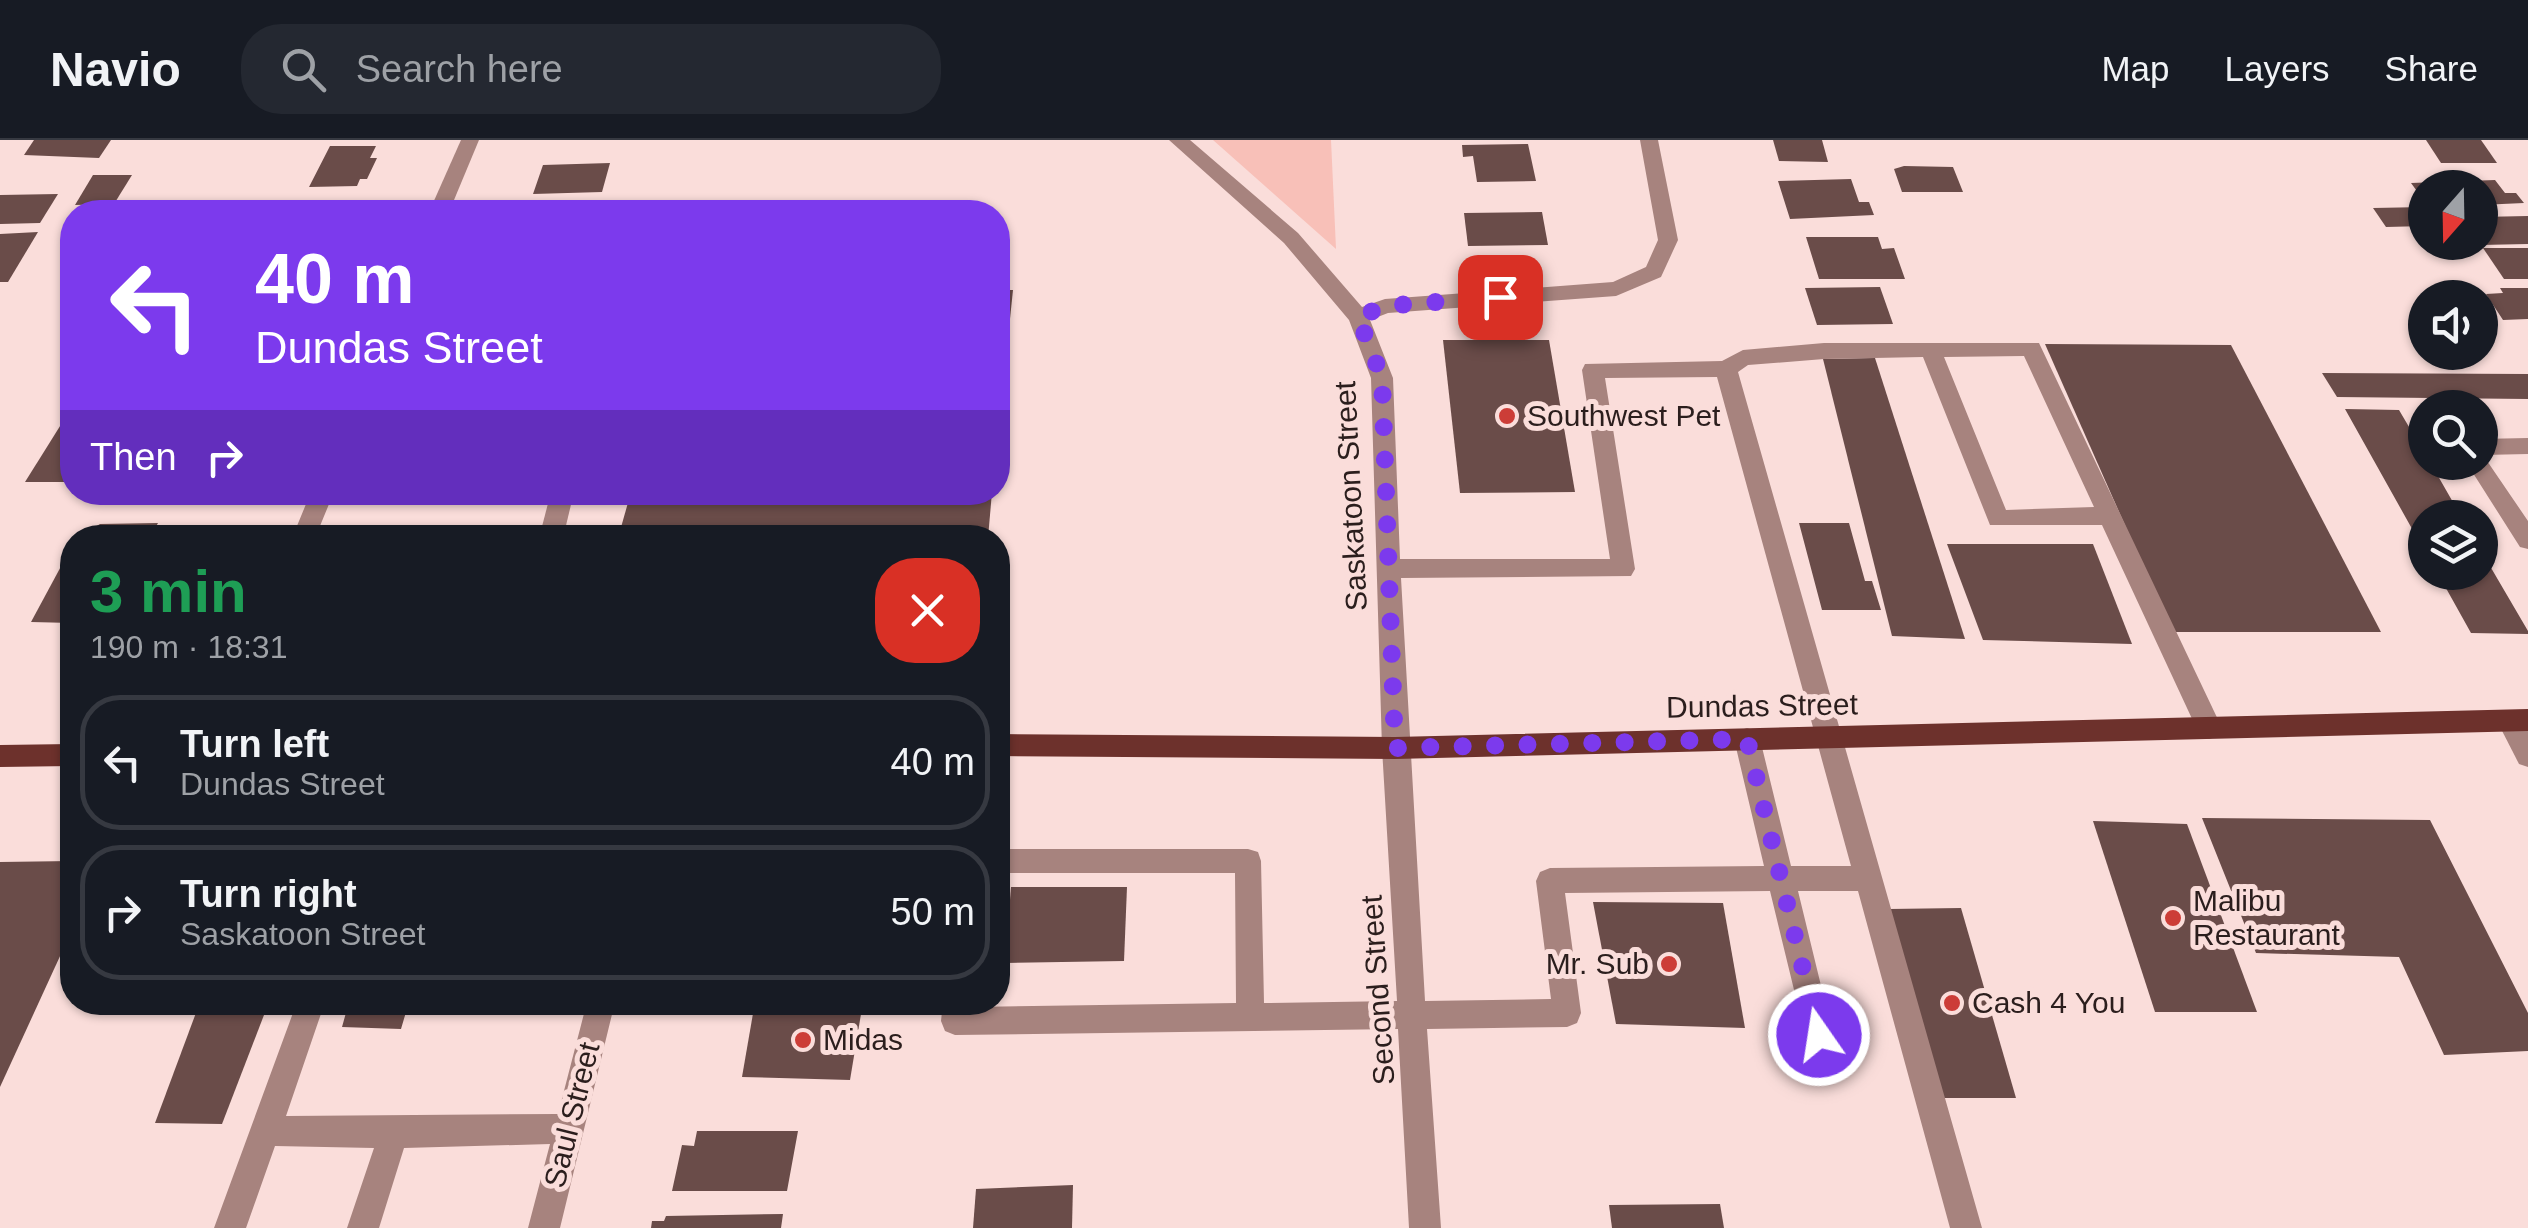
<!DOCTYPE html>
<meta charset="utf-8">
<style>
body{margin:0;font-family:Helvetica,sans-serif;background:#242831;color:#f1f3f6;height:100vh;display:flex;flex-direction:column;font-size:38px;white-space:nowrap}
*{box-sizing:border-box;margin:0}
p{font-size:32px;color:#9ea1a6}
.icon{flex:none;width:55px;height:55px;fill:none;stroke:currentColor;stroke-width:2;stroke-linecap:round;stroke-linejoin:round}
.map{position:relative;flex:1;overflow:hidden}
.side{position:absolute;left:60px;top:385px;width:950px;height:490px;display:flex;flex-direction:column;background:#171b24;border-radius:40px;box-shadow:0 2px 8px #0004}
.side>*{flex:none}
.top-card{position:absolute;left:60px;top:60px;width:950px;height:305px;border-radius:40px;box-shadow:0 2px 8px #0004;background:#7c3aed;color:#fff;overflow:hidden}
.needle{width:65px;rotate:200deg}
.tools{position:absolute;left:2408px;top:30px;display:grid;gap:20px}
.tools a{display:grid;place-items:center;width:90px;height:90px;border-radius:50%;background:#171b24;box-shadow:0 2px 8px #0004;font-size:50px}
.pin{position:absolute;display:grid;place-items:center;width:85px;height:85px;color:#fff;margin:-42px;border-radius:20px;box-shadow:0 5px 15px #0006}
.me{position:absolute;width:110px;margin:-55px;rotate:347deg;stroke-linejoin:round;filter:drop-shadow(0 0 8px #0008)}
.turn{display:flex;align-items:center;gap:35px;height:210px;padding:0 30px;font-size:45px}
.turn .icon{width:130px;height:130px;stroke-width:2.5}
.turn b{display:block;font-size:70px;line-height:85px}
.then{display:flex;align-items:center;height:95px;padding:0 30px;background:#0003;gap:20px;font-size:38px}
.round{display:grid;place-items:center;flex:none;width:105px;height:105px;border-radius:40px;background:#242831}
.headline{display:flex;align-items:center;justify-content:space-between;height:170px;padding:0 30px}
h1{font-size:60px;font-weight:700;line-height:75px;color:#1e9e55}
ul{padding:0;list-style:none}
li{display:flex;align-items:center;gap:30px;height:135px;margin:0 20px 15px;padding:0 10px;border:5px solid #363941;border-radius:40px}
li div{flex:1}
li b{display:block;font-size:38px}
li em{font-style:normal}
header{display:flex;align-items:center;gap:60px;box-sizing:border-box;height:140px;padding:0 50px;background:#171b24;border-bottom:2px solid #363941}
header strong{font-size:48px}
nav{display:flex;gap:55px;margin-inline-start:auto;font-size:35px}
.search{width:700px;height:90px;background:#242831;display:flex;align-items:center;gap:25px;box-sizing:border-box;padding:0 35px;border-radius:40px;color:#9ea1a6;font-size:38px}
.map>svg:first-child{display:block}
.green{fill:#f8c0b8}
.building{fill:#6a4c49}
.lines{fill:none;stroke-linecap:round;stroke-linejoin:round}
.minor{fill:#a7837e;fill-rule:evenodd}
.major{fill:#6d312c;fill-rule:evenodd}
.route{stroke:#7c3aed;stroke-width:18;stroke-dasharray:0 32.4}
.poi-dot{fill:#cc3d37;stroke:#faddda;stroke-width:4}
.labels{text-anchor:middle;stroke-width:10;stroke-linejoin:round;paint-order:stroke}
.poi-label{font-size:30px;fill:#2b1e1d;stroke:#faddda;text-anchor:start}
.street-label{font-size:30px;fill:#2b1e1d;stroke:#faddda}
</style>
<header>
<strong>Navio</strong>
<div class="search"><svg class="icon" aria-label="search" viewBox="0 0 24 24"><circle cx="10" cy="10" r="6"/><path d="M15 15l6 6"/></svg>Search here</div>
<nav><a>Map</a><a>Layers</a><a>Share</a></nav>
</header>
<div class="map">
<svg width="2528" height="1088" viewBox="0 0 2528 1088">
<rect width="100%" height="100%" fill="#faddda"/>
<!-- green -->
<path class="green" d="M1213 0H1331L1336 109Z"/>
<!-- building -->
<g class="building">
<path d="M34 0H111L99 18 24 15Z"/>
<path d="M1773 0H1822L1828 22 1779 21Z"/>
<path d="M2426 0H2481L2497 23H2441Z"/>
<path d="M1528 4 1536 41 1477 42 1473 16 1463 17 1462 5Z"/>
<path d="M330 6H376L370 18H377L367 39H360L357 46 309 47Z"/>
<path d="M610 23 602 52 533 54 543 25Z"/>
<path d="M1904 26 1953 27 1963 52H1902L1894 29Z"/>
<path d="M93 35H132L114 64 75 65Z"/>
<path d="M1851 39 1859 62H1869L1874 75 1790 79 1778 41Z"/>
<path d="M2495 40 2505 53H2516L2524 63 2480 65V48H2425V62L2411 43Z"/>
<path d="M58 54 40 83 0 84V55Z"/>
<path d="M2425 67V86L2386 87 2373 68Z"/>
<path d="M1542 72 1548 105 1468 106 1464 73Z"/>
<path d="M2528 76V104L2480 105V77Z"/>
<path d="M38 92 8 142H0V94Z"/>
<path d="M1806 97H1878L1882 109 1894 108 1905 139H1819Z"/>
<path d="M2483 108H2528V139H2504Z"/>
<path d="M1880 147 1893 184 1817 185 1805 148Z"/>
<path d="M2500 148H2528V179L2503 180 2486 154 2503 153Z"/>
<path d="M998 150H1013L1000 275H998Z"/>
<path d="M1443 200H1549L1575 352 1460 353Z"/>
<path d="M2045 204 2231 205 2381 492H2172Z"/>
<path d="M1875 218 1965 499 1892 496 1823 219Z"/>
<path d="M2322 233 2528 234V259L2337 257Z"/>
<path d="M72 267V334L68 342H25Z"/>
<path d="M2345 269 2399 270 2425 314V322H2430L2462 378H2425V412Z"/>
<path d="M113 352H148L145 359 109 361Z"/>
<path d="M631 352H992L988 398H618Z"/>
<path d="M158 383 150 398H77L100 384Z"/>
<path d="M1799 383H1849L1865 441H1872L1881 470H1822Z"/>
<path d="M1947 404H2093L2132 504 1983 500Z"/>
<path d="M72 406V483L31 482Z"/>
<path d="M2480 409 2528 491V494L2471 493 2437 432H2480Z"/>
<path d="M2202 678 2430 680 2528 873V911L2444 915 2399 817 2256 813Z"/>
<path d="M2093 681 2187 684 2257 872H2155Z"/>
<path d="M72 721V790L0 947V722Z"/>
<path d="M1011 747H1127L1124 821 1005 823Z"/>
<path d="M1593 762 1723 763 1745 888 1616 884Z"/>
<path d="M1961 768 2016 958H1939L1889 769Z"/>
<path d="M200 862H269L222 984 155 983Z"/>
<path d="M349 862H474L471 874 406 872 401 889 342 887Z"/>
<path d="M755 862H863L850 940 742 937Z"/>
<path d="M697 991H798L787 1051H672L682 1005 694 1006Z"/>
<path d="M1073 1045 1072 1088H973L976 1049Z"/>
<path d="M1720 1064 1724 1088H1612L1609 1065Z"/>
<path d="M783 1074 781 1088H651L652 1081H664L666 1076Z"/>
</g>
<g class="lines">
<!-- minor -->
<g class="minor">
<path d="M461 0H479L449 72H429Z"/>
<path d="M1169 0H1190L1298 93 1362 167 1385 159 1613 142 1646 127 1658 100 1640 0H1658L1678 100 1661 137 1616 156 1388 173 1370 180 1393 238 1400 419H1610L1582 230 1585 224 1722 221 1743 210 1824 203H2039L2222 588 2218 596 2209 599 2200 596 2102 385H1990L1923 217 1824 219 1748 225 1738 232 1982 1088H1950L1858 751H1798L1833 895 1829 905 1819 909 1809 905 1805 895 1770 751 1565 753 1581 873 1577 883 1567 887 1427 889 1441 1088H1409L1398 889 955 895 945 891 941 881 943 862H971V867L1236 863 1235 733H998V709H1248L1258 712 1261 721 1264 863 1397 861 1382 608 1371 238 1349 180 1284 103ZM2024 216 2094 367 2006 370 1944 217ZM1717 237 1851 726H1791L1760 599 1756 591 1747 588 1738 591 1734 599 1764 726 1550 728 1540 732 1536 741 1551 859 1425 861 1401 438 1631 436 1635 429 1605 238Z"/>
<path d="M2528 298V314L2483 315 2528 381V409L2520 407 2466 322H2480V299Z"/>
<path d="M311 352H334L315 398H292Z"/>
<path d="M551 352H574L563 398H539Z"/>
<path d="M2510 570 2519 573 2528 591V627L2519 624 2497 581 2501 573Z"/>
<path d="M297 862H325L286 976 558 974 587 862H615L560 1088H528L550 1004 404 1008 379 1088H347L374 1008 275 1006 246 1088H214Z"/>
</g>
<!-- major -->
<g class="major">
<path d="M2528 569V591L1395 619 998 616V594L1395 597Z"/>
<path d="M72 604V626L0 627V605Z"/>
</g>
</g>
<g class="lines">
<!-- route -->
<path class="route" d="M1500 157 1385 166 1358 177 1382 238 1395 608 1747 599 1819 895"/>
</g>
<!-- markers -->
<g class="poi-dot">
<circle cx="1507" cy="276" r="10"/>
<circle cx="2173" cy="778" r="10"/>
<circle cx="1669" cy="824" r="10"/>
<circle cx="1952" cy="863" r="10"/>
<circle cx="803" cy="900" r="10"/>
</g>
<g class="labels">
<!-- poi labels -->
<g class="poi-label">
<text x="1527" y="286">Southwest Pet</text>
<text x="2193" y="771">Malibu<tspan x="2193" dy="34">Restaurant</tspan></text>
<text x="1649" y="834" text-anchor="end">Mr. Sub</text>
<text x="1972" y="873">Cash 4 You</text>
<text x="823" y="910">Midas</text>
</g>
<!-- street labels -->
<g class="street-label">
<text transform="translate(1351 356) rotate(-93)" y="10">Saskatoon Street</text>
<text transform="translate(1762 566) rotate(-1)" y="10">Dundas Street</text>
<text transform="translate(1378 850) rotate(-94)" y="10">Second Street</text>
<text transform="translate(572 975) rotate(-76)" y="10">Saul Street</text>
</g>
</g>
</svg>
<div class="tools">
<a><svg class="needle" viewBox="-14 -14 28 28"><path d="M0-13l5 13h-10z" fill="#e53935"/><path d="M0 13l5-13h-10z" fill="#9ea1a6"/></svg></a>
<a><svg class="icon" aria-label="sound" viewBox="0 0 24 24"><path d="M4 9h4l5-4v14l-5-4H4zM17 9q2 3 0 6"/></svg></a>
<a><svg class="icon" aria-label="search" viewBox="0 0 24 24"><circle cx="10" cy="10" r="6"/><path d="M15 15l6 6"/></svg></a>
<a><svg class="icon" aria-label="layers" viewBox="0 0 24 24"><path d="M12 4l9 5-9 5-9-5zM3 14l9 5 9-5"/></svg></a>
</div>
<div class="pin" style="left:1500px;top:157px;background:#d93025"><svg class="icon" aria-label="arrive" viewBox="0 0 24 24"><path d="M6 21V4h12l-3 4 3 4H6"/></svg></div>
<svg class="me" style="left:1819px;top:895px" viewBox="-20 -20 40 40"><circle r="17" fill="#7c3aed" stroke="#fff" stroke-width="3"/><path d="M0-11L8 9 0 5-8 9z" fill="#fff"/></svg>
<div class="top-card">
<div class="turn"><svg class="icon" aria-label="left" viewBox="0 0 24 24"><path d="M17 20v-9H6M10 6l-5 5 5 5"/></svg><div><b>40 m</b>Dundas Street</div></div>
<div class="then">Then<svg class="icon" aria-label="right" viewBox="0 0 24 24"><path d="M7 20v-9h11M14 6l5 5-5 5"/></svg></div>
</div>
<section class="side">
<div class="headline"><div><h1>3 min</h1><p>190 m · 18:31</p></div><a class="round" style="background:#d93025;color:#fff"><svg class="icon" aria-label="close" viewBox="0 0 24 24"><path d="M6 6l12 12M18 6L6 18"/></svg></a></div>
<ul>
<li><svg class="icon" aria-label="left" viewBox="0 0 24 24"><path d="M17 20v-9H6M10 6l-5 5 5 5"/></svg><div><b>Turn left</b><p>Dundas Street</p></div><em>40 m</em></li>
<li><svg class="icon" aria-label="right" viewBox="0 0 24 24"><path d="M7 20v-9h11M14 6l5 5-5 5"/></svg><div><b>Turn right</b><p>Saskatoon Street</p></div><em>50 m</em></li>
</ul>
</section>
</div>
